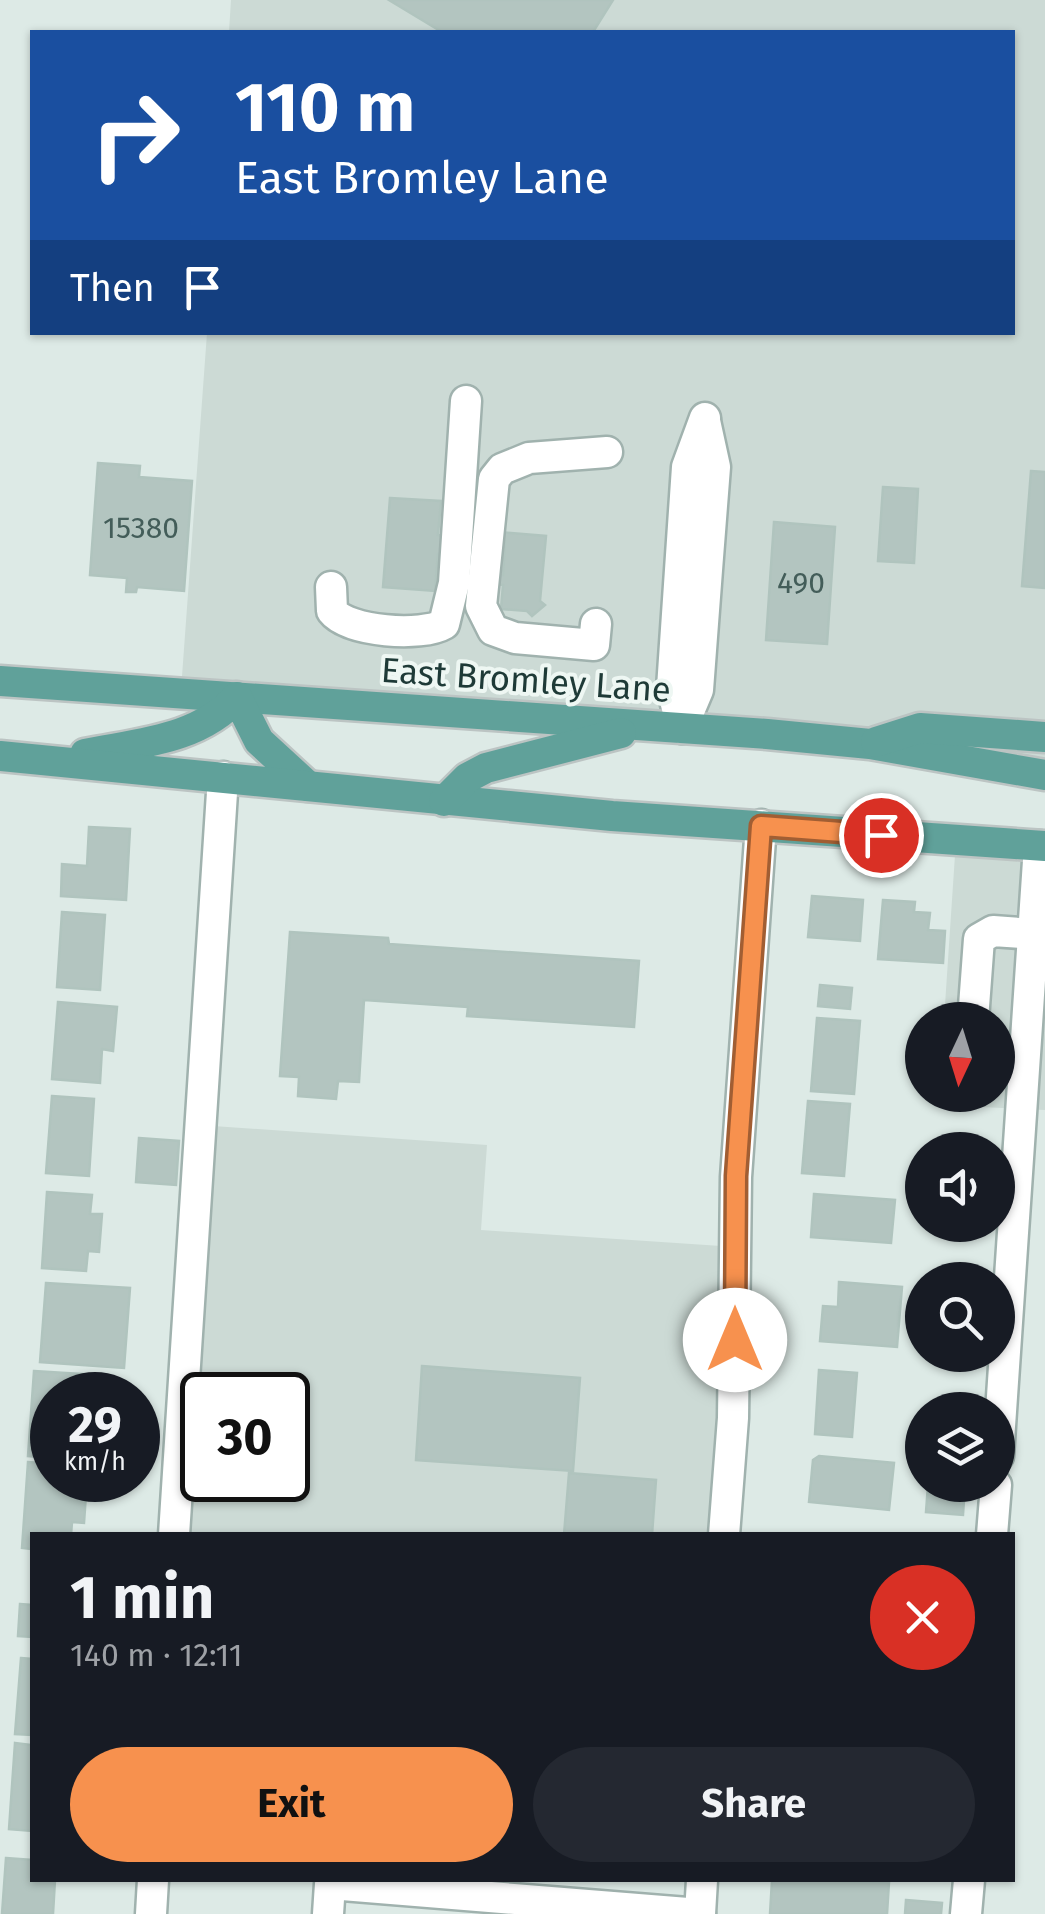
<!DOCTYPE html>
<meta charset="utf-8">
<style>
body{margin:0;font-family:"Fira Sans",sans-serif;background:#242831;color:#f1f3f6;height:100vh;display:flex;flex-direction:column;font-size:38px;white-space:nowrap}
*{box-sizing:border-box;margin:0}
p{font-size:32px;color:#9ea1a6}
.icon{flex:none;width:55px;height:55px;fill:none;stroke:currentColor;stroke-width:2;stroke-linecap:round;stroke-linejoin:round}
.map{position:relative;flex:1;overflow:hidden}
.drawer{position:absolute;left:30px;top:1532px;width:985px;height:350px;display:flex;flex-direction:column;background:#171b24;border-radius:0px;box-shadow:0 2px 8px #0004}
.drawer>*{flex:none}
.banner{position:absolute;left:30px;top:30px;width:985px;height:305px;border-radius:0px;box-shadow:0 2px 8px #0004;background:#1a4fa0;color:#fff;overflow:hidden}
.needle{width:65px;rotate:184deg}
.controls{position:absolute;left:905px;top:1002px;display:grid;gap:20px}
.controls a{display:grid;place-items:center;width:110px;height:110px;border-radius:50%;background:#171b24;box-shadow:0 2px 8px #0004;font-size:50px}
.speed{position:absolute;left:30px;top:1372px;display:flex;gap:20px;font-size:50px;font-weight:700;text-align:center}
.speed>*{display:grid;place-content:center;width:130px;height:130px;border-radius:50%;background:#171b24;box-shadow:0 2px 8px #0004;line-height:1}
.speed small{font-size:25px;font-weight:400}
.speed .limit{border:5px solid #111;border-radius:15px;background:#fff;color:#111}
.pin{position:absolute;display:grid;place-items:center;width:85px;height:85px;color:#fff;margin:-42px;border:5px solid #fff;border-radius:50%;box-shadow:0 2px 10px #0007}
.me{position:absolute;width:110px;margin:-55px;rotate:0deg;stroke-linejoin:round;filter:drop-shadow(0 0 8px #0008)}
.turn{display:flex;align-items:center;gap:35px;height:210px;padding:0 40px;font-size:45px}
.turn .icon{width:130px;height:130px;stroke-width:2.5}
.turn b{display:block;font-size:70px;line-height:85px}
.then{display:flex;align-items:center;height:95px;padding:0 40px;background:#0003;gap:20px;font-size:38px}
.round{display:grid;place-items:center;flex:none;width:105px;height:105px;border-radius:52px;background:#242831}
.headline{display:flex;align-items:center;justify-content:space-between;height:170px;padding:0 40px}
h1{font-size:60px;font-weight:700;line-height:75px}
.cta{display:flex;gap:20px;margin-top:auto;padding:20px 40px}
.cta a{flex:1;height:115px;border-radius:60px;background:#f7914e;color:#111;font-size:40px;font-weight:700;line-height:115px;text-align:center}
.cta a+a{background:#242831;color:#f1f3f6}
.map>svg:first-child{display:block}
.built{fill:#ccdad5;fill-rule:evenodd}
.building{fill:#b3c5c0;stroke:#b0c4be;stroke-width:2.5}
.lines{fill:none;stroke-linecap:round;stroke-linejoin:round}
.minor-casing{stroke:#a0b2ae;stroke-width:35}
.major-casing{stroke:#bcc4c3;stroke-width:35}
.minor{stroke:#fff;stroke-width:30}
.major{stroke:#60a19a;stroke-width:30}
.route-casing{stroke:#a15e33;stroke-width:25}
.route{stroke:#f7914e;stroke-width:18}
.labels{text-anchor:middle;stroke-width:8;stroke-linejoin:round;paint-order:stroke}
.number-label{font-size:30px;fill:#435d59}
.street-label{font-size:35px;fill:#1e3a37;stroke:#eef7f3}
</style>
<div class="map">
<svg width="1045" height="1914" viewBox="0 0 1045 1914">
<rect width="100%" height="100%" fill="#ddeae6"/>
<!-- built -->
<g class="built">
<path d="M231 0H1045V784L682 728 181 690 207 333 1012 332V32H229Z"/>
<path d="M956 840 1045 846V1110L939 1105V1095H998V1020H944Z"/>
<path d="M199 1125 487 1145 481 1230 736 1247 724 1535H174ZM202 1395H288V1480H202Z"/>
</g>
<!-- building -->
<g class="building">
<path d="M389 0H613L593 32H442Z"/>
<path d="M98 463 140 466 139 477 192 481 184 591 137 587 136 592H126L127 578 90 575Z"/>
<path d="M1031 471 1045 472V588L1022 586Z"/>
<path d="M883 487 918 489 914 563 878 561Z"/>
<path d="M390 498 441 501 438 535 452 536 450 554H438L435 591 383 587Z"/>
<path d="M774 522 835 527 827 644 766 640Z"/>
<path d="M499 532 546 536 540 601 545 605 532 616 527 611 501 609 503 585 493 584 494 575H503L505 541 498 540Z"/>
<path d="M89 827 130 829 126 900 61 896 62 864 87 866Z"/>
<path d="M812 896 863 900 860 941 808 937Z"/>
<path d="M883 900 915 902 914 912 930 913 928 930 945 931 943 963 878 959Z"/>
<path d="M62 912 105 915 100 990 57 987Z"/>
<path d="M290 932 388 938 389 944 639 961 634 1027 467 1016 468 1007 364 1000 359 1082 338 1081 336 1099 298 1096 299 1077 280 1076Z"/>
<path d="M820 985 852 988 850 1009 818 1006Z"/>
<path d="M58 1002 117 1007 113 1051 102 1049 100 1083 52 1079Z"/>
<path d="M817 1018 860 1021 854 1094 811 1091Z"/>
<path d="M52 1096 94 1099 89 1176 46 1173Z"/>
<path d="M808 1101 850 1104 844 1176 802 1173Z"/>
<path d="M139 1138 179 1141 176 1185 136 1182Z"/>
<path d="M47 1192 92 1195 90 1214H102L99 1252 88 1251 86 1271 42 1268Z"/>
<path d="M814 1194 895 1200 891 1243 811 1237Z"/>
<path d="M839 1282 902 1287 897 1347 820 1341 823 1306 838 1307Z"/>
<path d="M46 1283 130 1288 124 1368 40 1362Z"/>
<path d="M422 1366 580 1378 573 1471 416 1460Z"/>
<path d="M819 1370 857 1373 852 1437 815 1434Z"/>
<path d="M34 1371 97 1375 96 1395H52V1458L28 1456Z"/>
<path d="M819 1456 894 1463 889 1510 809 1502 813 1460Z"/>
<path d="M28 1462 52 1464V1480H87L84 1523 72 1522 71 1535H32V1549L22 1548Z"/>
<path d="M569 1473 656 1480 652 1535H564Z"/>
<path d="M928 1485H965L963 1515 926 1512Z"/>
<path d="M20 1604 32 1605V1637L18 1636Z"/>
<path d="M21 1658 32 1659V1735L15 1734Z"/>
<path d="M15 1743 32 1745V1831L9 1829Z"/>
<path d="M6 1858 32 1860V1880H55L53 1914H2Z"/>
<path d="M772 1880 889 1882 887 1914H770Z"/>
<path d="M906 1900 942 1903 941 1914H905Z"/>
</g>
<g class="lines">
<!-- minor casing -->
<g class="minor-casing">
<g id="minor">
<path d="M331 587 332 611C348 632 422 637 444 624L454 583 466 401"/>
<path d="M596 624 594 645 515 638 493 630 481 606 494 479 502 469 529 458 607 452"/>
<path d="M682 728 672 688 687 467 705 418"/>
<path d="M682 728 698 690 707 570 715 467 705 421"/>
<path d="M973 1020 979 939 993 931 1034 934"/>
<path d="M998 1456 1039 846"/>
<path d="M174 1535 223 777"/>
<path d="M724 1535 733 1418 736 1177 761 825"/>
<path d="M992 1535 996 1485"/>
<path d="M151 1914 153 1880"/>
<path d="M328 1914 330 1884 700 1914"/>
<path d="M700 1914 702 1880"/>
<path d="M966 1914 969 1880"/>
</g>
</g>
<!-- major casing -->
<g class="major-casing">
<g id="major">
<path d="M0 681 767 734 870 744 1045 775"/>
<path d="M876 742 920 728 1045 737"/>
<path d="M85 754C138 743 199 740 237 697L259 741 308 786"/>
<path d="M0 756 612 816 1045 846"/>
<path d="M444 801 467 778 486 768 621 733"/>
</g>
</g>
<!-- minor -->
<use href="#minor" class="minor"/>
<!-- major -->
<use href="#major" class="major"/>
</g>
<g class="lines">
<!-- route casing -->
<g class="route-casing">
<path id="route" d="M735 1340 736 1176 761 826 881 835"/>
</g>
<!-- route -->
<use href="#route" class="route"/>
</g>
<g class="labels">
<!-- number labels -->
<g class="number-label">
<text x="141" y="538">15380</text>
<text x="801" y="593">490</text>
</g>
<!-- street labels -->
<g class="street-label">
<text transform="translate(526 680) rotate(4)" y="12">East Bromley Lane</text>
</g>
</g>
</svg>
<div class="controls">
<a><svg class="needle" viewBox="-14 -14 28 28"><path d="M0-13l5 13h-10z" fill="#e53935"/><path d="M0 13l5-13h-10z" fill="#9ea1a6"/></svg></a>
<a><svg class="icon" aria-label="sound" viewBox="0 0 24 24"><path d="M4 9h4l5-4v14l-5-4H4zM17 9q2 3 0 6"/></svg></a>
<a><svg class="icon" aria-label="search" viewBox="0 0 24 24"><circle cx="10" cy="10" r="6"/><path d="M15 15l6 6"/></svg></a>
<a><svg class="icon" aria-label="layers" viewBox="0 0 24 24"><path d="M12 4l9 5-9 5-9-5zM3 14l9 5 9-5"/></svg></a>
</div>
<div class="speed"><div>29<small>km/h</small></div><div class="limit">30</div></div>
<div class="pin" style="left:881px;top:835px;background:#d93025"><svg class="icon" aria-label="arrive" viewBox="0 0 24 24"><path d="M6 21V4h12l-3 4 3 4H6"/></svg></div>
<svg class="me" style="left:735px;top:1340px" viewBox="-20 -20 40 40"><circle r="19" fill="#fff"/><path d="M0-13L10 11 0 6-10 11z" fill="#f7914e"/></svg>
<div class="banner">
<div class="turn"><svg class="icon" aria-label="right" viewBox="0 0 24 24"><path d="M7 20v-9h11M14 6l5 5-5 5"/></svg><div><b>110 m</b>East Bromley Lane</div></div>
<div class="then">Then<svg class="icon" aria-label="arrive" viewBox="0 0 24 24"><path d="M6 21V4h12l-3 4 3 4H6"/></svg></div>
</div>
<section class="drawer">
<div class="headline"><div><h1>1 min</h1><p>140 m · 12:11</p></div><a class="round" style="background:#d93025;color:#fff"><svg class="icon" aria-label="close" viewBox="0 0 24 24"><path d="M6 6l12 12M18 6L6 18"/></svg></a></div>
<div class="cta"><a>Exit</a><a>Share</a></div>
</section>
</div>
